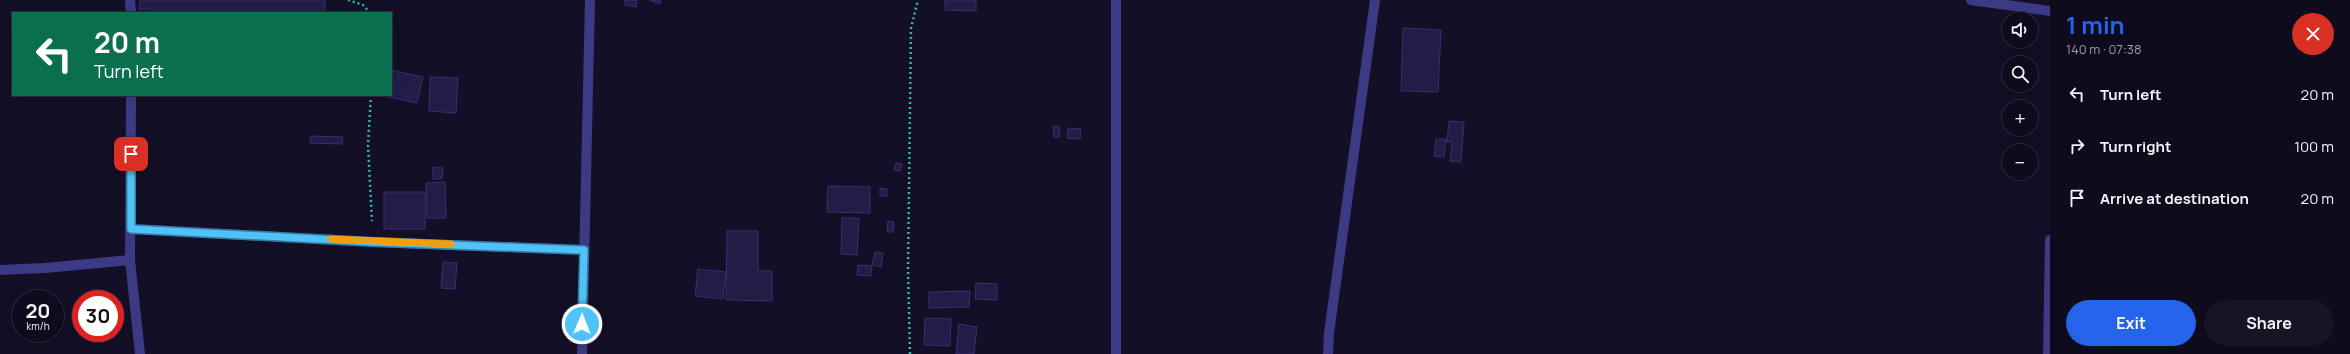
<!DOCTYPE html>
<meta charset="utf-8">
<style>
body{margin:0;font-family:Manrope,sans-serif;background:#171425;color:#f1f3f6;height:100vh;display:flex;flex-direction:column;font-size:15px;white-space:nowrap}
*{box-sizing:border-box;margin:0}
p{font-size:13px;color:#9b9ba3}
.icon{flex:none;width:22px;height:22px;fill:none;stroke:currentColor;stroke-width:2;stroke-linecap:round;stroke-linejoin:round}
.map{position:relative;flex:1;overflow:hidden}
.side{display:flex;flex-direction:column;background:#0e0b1c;width:300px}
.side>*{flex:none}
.banner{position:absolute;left:12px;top:12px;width:380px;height:84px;border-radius:0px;box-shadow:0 4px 16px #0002,0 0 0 1px #2e2b3b;background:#0b6e4f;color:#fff;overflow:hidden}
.fabs{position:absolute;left:2002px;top:12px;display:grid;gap:8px}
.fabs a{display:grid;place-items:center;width:36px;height:36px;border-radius:50%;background:#0e0b1c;box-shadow:0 4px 16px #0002,0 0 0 1px #2e2b3b;font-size:20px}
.speed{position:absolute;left:12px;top:290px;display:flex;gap:8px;font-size:20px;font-weight:700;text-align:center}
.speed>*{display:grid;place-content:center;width:52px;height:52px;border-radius:50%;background:#0e0b1c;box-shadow:0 4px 16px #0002,0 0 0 1px #2e2b3b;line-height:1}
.speed small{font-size:10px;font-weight:400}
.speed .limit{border:6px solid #d22;background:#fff;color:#111}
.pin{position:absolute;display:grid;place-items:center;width:34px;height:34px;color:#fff;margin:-17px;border-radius:8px;box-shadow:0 2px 6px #0006}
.me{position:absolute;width:44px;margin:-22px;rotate:1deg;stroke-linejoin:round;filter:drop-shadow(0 0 3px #0008)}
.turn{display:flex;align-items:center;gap:14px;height:84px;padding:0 16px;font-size:18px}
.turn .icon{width:52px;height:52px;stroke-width:2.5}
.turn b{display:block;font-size:28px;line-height:34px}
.round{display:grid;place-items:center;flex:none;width:42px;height:42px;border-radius:21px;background:#171425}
.head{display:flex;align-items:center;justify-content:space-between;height:68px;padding:0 16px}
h1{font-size:24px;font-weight:700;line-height:30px;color:#2563eb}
.cta{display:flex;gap:8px;margin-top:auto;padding:8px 16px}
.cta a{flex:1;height:46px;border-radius:24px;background:#2563eb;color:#fff;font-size:16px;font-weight:700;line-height:46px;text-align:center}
.cta a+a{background:#171425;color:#f1f3f6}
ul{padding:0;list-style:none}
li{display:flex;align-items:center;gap:12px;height:52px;padding:0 16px}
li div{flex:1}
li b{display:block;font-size:15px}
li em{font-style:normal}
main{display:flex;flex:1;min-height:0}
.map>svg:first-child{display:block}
.building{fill:#241b47;stroke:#3b2d73}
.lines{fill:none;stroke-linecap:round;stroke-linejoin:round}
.path{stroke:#2fb8b0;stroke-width:2.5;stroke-dasharray:2 3;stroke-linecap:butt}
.street{stroke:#3d3a85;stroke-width:10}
.route-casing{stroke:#337fa1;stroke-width:10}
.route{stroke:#4fc3f7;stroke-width:7}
.slow{stroke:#f59e0b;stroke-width:7}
</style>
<main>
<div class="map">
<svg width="2050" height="354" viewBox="0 0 2050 354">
<rect width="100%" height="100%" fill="#130f26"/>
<!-- building -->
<g class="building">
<path d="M140 0H325V13H151V9H139Z"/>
<path d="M625 0H637L636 7 625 5Z"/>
<path d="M649 0H661L660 4Z"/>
<path d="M945 0H976V11L945 10Z"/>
<path d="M1403 28 1441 30 1438 92 1401 91Z"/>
<path d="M391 70 423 77 417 103 380 95H391Z"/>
<path d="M430 77 458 78 456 113 429 111Z"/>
<path d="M1449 121 1464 122 1461 162 1450 161 1452 142H1447Z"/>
<path d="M1053 126H1059L1060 137H1054Z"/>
<path d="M1068 128 1081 129 1080 139 1067 138Z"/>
<path d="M311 136 343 137 342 144 310 143Z"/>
<path d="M1436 139H1446L1444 157 1434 156Z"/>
<path d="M896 163 902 164 900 171 894 170Z"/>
<path d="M433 167 443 168 442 179H433Z"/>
<path d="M445 182 446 218H427L426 183Z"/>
<path d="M828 186 870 187V213L827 212Z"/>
<path d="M880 188 887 189V196H880Z"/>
<rect x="384" y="192" width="41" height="37"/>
<path d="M842 218H859L857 255 841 254Z"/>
<path d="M888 221 894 222 893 232H887Z"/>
<path d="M727 231H758V271H772V301L726 300Z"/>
<path d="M875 252 883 253 881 267 872 265Z"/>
<path d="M443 262 457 263 455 289 441 288Z"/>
<path d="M858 265 872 266 871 276 857 275Z"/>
<path d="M698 269 726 272 723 299 695 296Z"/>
<path d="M976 283 997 284V300L975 299Z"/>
<path d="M970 291 969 307 929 308V292Z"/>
<path d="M925 318 951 319 950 346 924 345Z"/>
<path d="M959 324 977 327 974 354H956Z"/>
</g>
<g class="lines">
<!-- path -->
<g class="path">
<path d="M348 0 363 5 370 13"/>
<path d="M371 95 368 145 372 221"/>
<path d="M910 354 908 269 911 28 918 0"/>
</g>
<!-- street -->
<g class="street">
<path d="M130 0 131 13"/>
<path d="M1116 0V354"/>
<path d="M1971 0 2050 11"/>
<path d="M131 95 130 260 140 354"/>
<path d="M131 229 373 242 583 250"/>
<path d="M0 270 45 268 130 260"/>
<path d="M582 354 590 0"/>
<path d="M1328 354 1329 333 1375 0"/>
<path d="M2048 354 2050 240"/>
</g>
</g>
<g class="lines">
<!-- route casing -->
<g class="route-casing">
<path id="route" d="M131 154V229L373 242 584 250 582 324"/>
</g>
<!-- route -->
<use href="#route" class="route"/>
<!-- slow -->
<path class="slow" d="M331 239 451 244"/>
</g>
</svg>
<div class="fabs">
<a><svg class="icon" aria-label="sound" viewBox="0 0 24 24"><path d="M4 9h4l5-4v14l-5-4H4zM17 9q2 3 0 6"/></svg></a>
<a><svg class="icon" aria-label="search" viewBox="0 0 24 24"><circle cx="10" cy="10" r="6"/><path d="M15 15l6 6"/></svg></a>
<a>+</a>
<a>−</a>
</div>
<div class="speed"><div>20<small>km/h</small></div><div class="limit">30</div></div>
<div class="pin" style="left:131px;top:154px;background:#d93025"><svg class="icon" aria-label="arrive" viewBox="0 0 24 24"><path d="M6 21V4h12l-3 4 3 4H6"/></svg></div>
<svg class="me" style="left:582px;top:324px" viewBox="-20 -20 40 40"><circle r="17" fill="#4fc3f7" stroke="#fff" stroke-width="3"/><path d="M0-11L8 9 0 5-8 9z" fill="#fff"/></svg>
<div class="banner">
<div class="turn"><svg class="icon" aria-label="left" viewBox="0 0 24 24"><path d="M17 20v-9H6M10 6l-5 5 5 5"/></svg><div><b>20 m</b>Turn left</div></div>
</div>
</div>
<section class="side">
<div class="head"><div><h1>1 min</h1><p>140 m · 07:38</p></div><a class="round" style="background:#d93025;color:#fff"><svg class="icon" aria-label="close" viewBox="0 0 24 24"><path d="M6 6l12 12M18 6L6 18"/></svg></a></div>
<ul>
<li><svg class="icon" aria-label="left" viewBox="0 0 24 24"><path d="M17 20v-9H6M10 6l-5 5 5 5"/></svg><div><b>Turn left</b></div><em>20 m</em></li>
<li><svg class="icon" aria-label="right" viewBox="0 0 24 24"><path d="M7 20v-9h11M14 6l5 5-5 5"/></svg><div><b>Turn right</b></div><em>100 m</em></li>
<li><svg class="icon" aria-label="arrive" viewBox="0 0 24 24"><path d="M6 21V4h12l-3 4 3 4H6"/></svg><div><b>Arrive at destination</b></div><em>20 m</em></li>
</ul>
<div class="cta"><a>Exit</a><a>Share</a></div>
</section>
</main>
